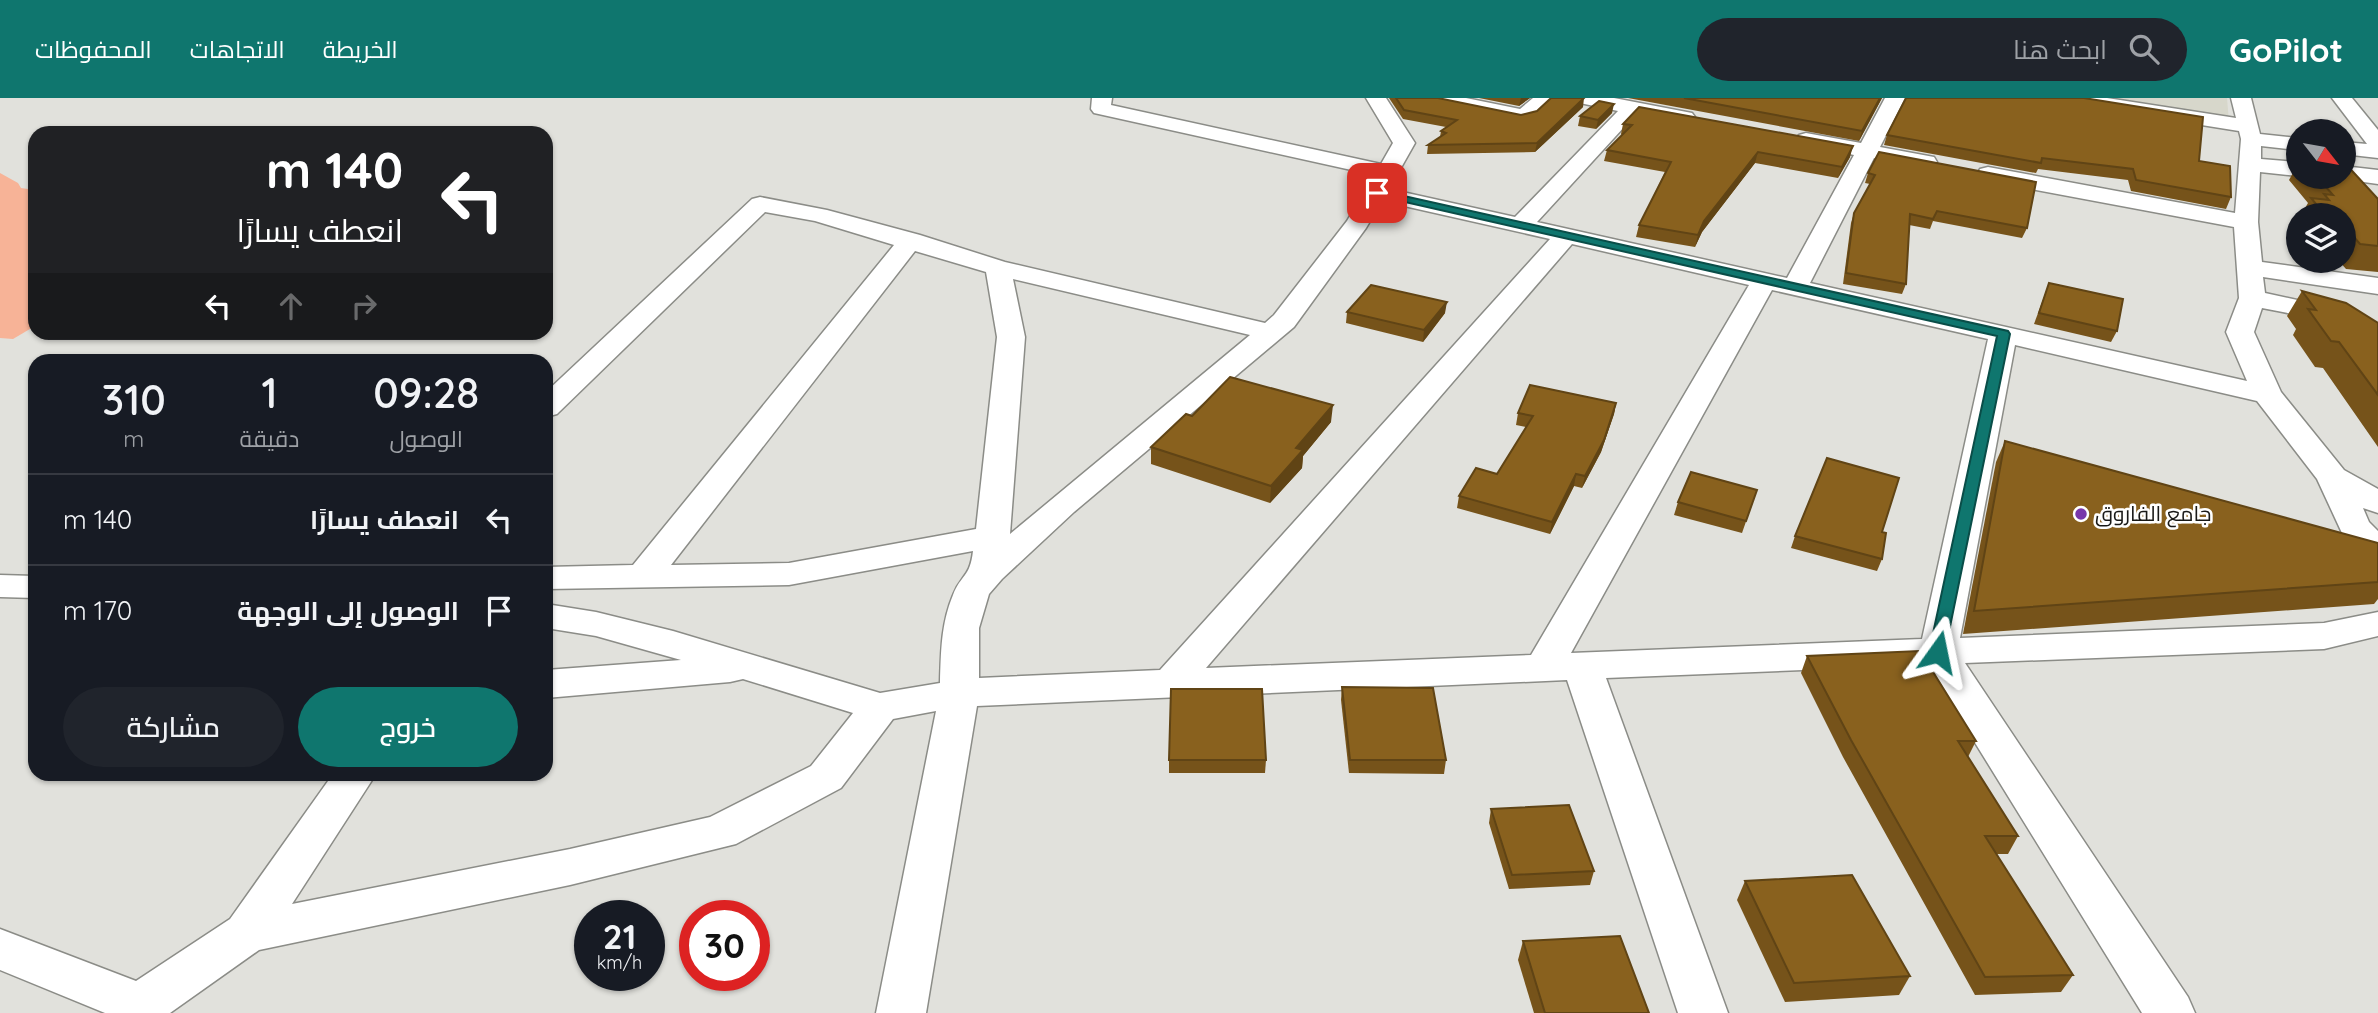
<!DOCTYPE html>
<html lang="ar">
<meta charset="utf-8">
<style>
body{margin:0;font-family:Quicksand,Cairo,sans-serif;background:#20242c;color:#f1f3f6;direction:rtl;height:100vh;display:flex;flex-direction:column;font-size:26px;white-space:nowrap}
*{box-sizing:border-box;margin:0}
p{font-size:23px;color:#9ea1a6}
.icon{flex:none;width:38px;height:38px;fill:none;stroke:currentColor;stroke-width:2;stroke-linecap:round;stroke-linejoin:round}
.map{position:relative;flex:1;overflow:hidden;direction:ltr}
.details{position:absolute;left:28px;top:256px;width:525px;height:427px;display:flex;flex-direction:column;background:#171b24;border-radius:21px;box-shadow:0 2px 5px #0004;direction:rtl}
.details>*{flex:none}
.guide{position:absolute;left:28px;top:28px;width:525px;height:214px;border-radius:21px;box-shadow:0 2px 5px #0004;direction:rtl;background:#202124;color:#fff;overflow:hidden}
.needle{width:46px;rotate:121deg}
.tools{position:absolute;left:2286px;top:21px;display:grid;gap:14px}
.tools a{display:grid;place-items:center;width:70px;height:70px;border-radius:50%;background:#171b24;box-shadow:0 2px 5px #0004;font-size:35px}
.speed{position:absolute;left:574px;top:802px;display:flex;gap:14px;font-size:35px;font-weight:700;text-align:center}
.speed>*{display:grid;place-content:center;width:91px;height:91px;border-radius:50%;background:#171b24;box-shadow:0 2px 5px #0004;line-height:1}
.speed small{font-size:18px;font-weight:400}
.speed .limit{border:10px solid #d22;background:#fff;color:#111}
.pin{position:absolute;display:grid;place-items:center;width:60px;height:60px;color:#fff;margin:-30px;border-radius:14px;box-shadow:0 4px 10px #0006}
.me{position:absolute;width:77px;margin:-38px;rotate:12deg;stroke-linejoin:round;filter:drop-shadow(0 0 5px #0008)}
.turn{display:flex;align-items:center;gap:24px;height:147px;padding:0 35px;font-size:32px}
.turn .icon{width:91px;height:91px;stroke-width:2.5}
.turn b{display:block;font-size:49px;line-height:60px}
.lanes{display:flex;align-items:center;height:66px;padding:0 35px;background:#0003;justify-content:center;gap:35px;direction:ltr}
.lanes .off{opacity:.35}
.eta{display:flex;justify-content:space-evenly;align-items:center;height:119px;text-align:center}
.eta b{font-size:42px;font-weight:600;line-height:49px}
.cta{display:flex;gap:14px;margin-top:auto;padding:14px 35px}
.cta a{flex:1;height:80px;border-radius:42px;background:#0f766e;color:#fff;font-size:28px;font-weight:600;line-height:80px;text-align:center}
.cta a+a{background:#20242c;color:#f1f3f6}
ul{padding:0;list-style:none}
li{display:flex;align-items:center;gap:21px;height:91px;padding:0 35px;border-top:2px solid #363941}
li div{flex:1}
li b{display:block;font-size:26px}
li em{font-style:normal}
header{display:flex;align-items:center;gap:42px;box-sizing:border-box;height:98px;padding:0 35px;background:#0f766e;color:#fff}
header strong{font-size:33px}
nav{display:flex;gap:38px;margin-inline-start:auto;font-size:24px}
.search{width:490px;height:63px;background:#20242c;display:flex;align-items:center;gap:18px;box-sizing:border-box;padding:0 24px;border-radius:38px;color:#9ea1a6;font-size:26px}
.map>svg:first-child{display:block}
.built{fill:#d7d7cb}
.green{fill:#f7b397}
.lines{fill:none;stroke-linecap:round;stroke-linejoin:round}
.minor-casing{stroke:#8b8c87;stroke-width:3}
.minor{fill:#fff;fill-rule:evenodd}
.wall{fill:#76531a}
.shaded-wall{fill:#604415}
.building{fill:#89611e;stroke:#604415;stroke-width:2}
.route{fill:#0f766e;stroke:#0a4d48;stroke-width:2}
.poi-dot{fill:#7836aa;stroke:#fffffe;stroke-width:2.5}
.labels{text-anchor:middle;stroke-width:5;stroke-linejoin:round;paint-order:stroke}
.poi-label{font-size:21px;fill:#191917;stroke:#fffffe;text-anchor:start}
</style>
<header>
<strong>GoPilot</strong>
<div class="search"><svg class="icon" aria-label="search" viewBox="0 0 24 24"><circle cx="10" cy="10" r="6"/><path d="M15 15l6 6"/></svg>ابحث هنا</div>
<nav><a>الخريطة</a><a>الاتجاهات</a><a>المحفوظات</a></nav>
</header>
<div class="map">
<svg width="2378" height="915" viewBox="0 0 2378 915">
<rect width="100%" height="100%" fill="#e1e1dc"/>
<!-- built -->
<path class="built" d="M2081 0H2227L2229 24Z"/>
<!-- green -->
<path class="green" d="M0 75 18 85 21 90 35 92V147L28 155H35V228L13 241 0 240Z"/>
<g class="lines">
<!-- minor casing -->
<g class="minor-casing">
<g id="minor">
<path d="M1092 0H1112L1111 7 1381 66 1393 45 1366 0H1386L1415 45 1389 91 1515 119 1618 13 1575 4 1572 0H1614L1692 15 1695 19 1692 23 1685 25 1636 16 1537 124 1787 180 1854 57 1799 45 1796 41 1799 37 1806 35 1861 45 1885 0H1905L1880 49 1934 59 1937 64 1934 69 1926 71 1874 60 1810 185 2247 283 2226 234 2239 200 2234 129 1988 83 1980 81 1977 76 1980 71 1988 69 2235 115 2241 41 2239 33 2070 6 2060 0H2107L2236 20 2231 0H2251L2260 36 2298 40V52L2261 48V61L2298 64V78L2260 74 2258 124 2262 164 2378 180V196L2263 179 2265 195 2329 209 2376 231 2378 255C2364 252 2354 240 2341 233 2316 220 2289 215 2262 210L2254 234 2281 294 2344 372 2378 391V415L2363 410 2369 424 2378 433V465L2366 462 2342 435 2317 381 2257 303 2015 247 1960 540 2324 525 2378 514V538L2324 551 1965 565 2188 899 2195 915H2142L1927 567 1606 580 1728 915H1678L1567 582 977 608 926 915H876L936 613 893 621 841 690 736 746 570 787 259 852 170 915H105L0 872V831L136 883 230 821 333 676H376L292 806 570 751 710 719 811 668 853 615 743 581 730 584 546 600V572L681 562 596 538 546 530V506L596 514 673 533 880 595 940 585C941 553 941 526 953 497 961 476 970 480 973 453L789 487 546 491V469L633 467 894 147 815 123 765 114 557 316 546 319V294L752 101 760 99 827 112 920 137 1005 164 1265 225 1274 217 1347 123 1374 77 1094 15 1091 11ZM1382 103 1550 141 1160 572 979 580V530L989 496 1002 481 1074 414 1294 229 1366 130ZM1572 146 1749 187 1531 557 1206 570ZM915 153 986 174 997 239 976 431 789 465 671 467ZM1013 181 1250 237 1010 436 1025 239ZM1772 192 1988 241 1922 541 1571 555Z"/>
<path d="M1427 0H1466L1520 11 1533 0H1555L1534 20 1520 23 1437 6Z"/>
<path d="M2332 0H2352L2378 32V60L2343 56V44L2367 46Z"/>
<path d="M2343 68 2378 72V86L2335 80 2343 79Z"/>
<path d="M0 477 35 478V500L0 499Z"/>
</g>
</g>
<!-- minor -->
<use href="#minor" class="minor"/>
</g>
<!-- wall -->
<g class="wall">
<path d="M1389 0H1438L1521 17 1583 9 1535 54 1427 56 1428 47 1440 39 1441 33 1446 29 1403 21Z"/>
<path d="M1479 0H1530L1519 8Z"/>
<path d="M1628 0H1882L1859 43Z"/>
<path d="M1612 15 1596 31 1578 28 1580 18Z"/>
<path d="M1623 26 1850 59 1838 80 1755 65 1702 134 1695 149 1636 139 1639 127 1665 74 1604 63 1607 52 1622 37 1621 36Z"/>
<path d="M1887 37 2199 63 2231 99 2226 111 2131 93 2128 82 2038 71 2036 75 1884 47Z"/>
<path d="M1879 54 2027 130 2022 140 1933 123 1930 131 1909 127 1906 186 1902 196 1843 186 1851 125 1854 115 1870 86 1865 85 1868 75Z"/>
<path d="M2298 66V79H2343L2378 101V174L2346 171 2339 163H2343V117H2301L2308 105 2289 82Z"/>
<path d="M2049 185 2117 233 2111 244 2034 226Z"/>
<path d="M2302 193 2378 225V349L2323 270 2315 269 2293 237 2296 231 2287 218Z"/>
<path d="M1347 214 1445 215 1423 244 1346 225Z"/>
<path d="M1616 305 1614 316 1601 354 1582 390 1574 388 1550 436 1457 410 1459 398 1497 376 1526 329 1516 327 1518 315Z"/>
<path d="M1192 318 1331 324 1303 358 1302 370 1270 405 1151 366V349Z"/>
<path d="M2005 343 2378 445V501L2374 506 1963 536 1996 364Z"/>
<path d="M1757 392 1742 435 1674 417 1678 404Z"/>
<path d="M1882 434V461L1877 473 1791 450 1795 438Z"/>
<path d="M1807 558 1976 643 1968 659 2018 738 2008 756H1996L2073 877 2061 894 1975 897 1843 659 1801 575Z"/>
<path d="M1342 589 1446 662 1444 676 1349 675 1341 602Z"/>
<path d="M1169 662H1266L1265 675H1169Z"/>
<path d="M1491 711 1594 773 1590 787 1509 791 1489 725Z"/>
<path d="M1745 783 1910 878 1899 897 1785 904 1737 802Z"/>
<path d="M1523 843 1649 915H1534L1518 862Z"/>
</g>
<!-- shaded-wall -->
<g class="shaded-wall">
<path d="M1521 0H1530L1519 8Z"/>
<path d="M1584 0 1583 9 1535 54 1537 45Z"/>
<path d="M1880 0H1882L1859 43 1862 33Z"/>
<path d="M1614 6 1612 15 1596 31 1598 22Z"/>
<path d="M1853 48 1850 59 1838 80 1842 69Z"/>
<path d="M1758 54 1755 65 1702 134 1695 149 1698 137 1704 123Z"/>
<path d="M1447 204 1445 215 1423 244 1424 232Z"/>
<path d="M1616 305 1614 316 1601 354 1582 390 1585 378Z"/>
<path d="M1333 307 1331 324 1303 358 1302 370 1270 405 1271 388 1296 350Z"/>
<path d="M1576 376 1574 388 1550 436 1552 424Z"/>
</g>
<!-- building -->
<g class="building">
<path d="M1396 0H1438L1521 17 1537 13 1551 0H1584L1537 45 1428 47 1446 35 1441 33 1457 22 1404 12Z"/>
<path d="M1684 0H1880L1862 33Z"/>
<path d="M1906 0H2084L2203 19 2199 63 2230 68 2231 99 2136 82 2133 71 2042 60 2041 65 1887 37Z"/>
<path d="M1599 3 1614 6 1598 22 1580 18Z"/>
<path d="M1639 9 1853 48 1842 69 1758 54 1704 123 1698 137 1639 127 1671 64 1607 52 1632 27 1623 26Z"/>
<path d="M1879 54 2036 84 2027 130 1937 113 1933 121 1910 116 1906 186 1846 175 1854 115 1875 77 1868 75Z"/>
<path d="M2343 63 2378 101V148L2360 146 2353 138 2343 135V117H2325L2311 100 2329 102 2324 96 2333 97 2317 79H2343Z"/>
<path d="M2049 185 2123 201 2117 233 2039 215Z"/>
<path d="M1371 187 1447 204 1424 232 1347 214Z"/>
<path d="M2302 193 2346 205 2378 225V297L2339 244 2331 243 2308 211 2316 212Z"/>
<path d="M1230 279 1333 307 1296 350 1303 352 1271 388 1151 349 1186 316 1192 318Z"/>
<path d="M1530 287 1616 305 1604 342 1585 378 1576 376 1552 424 1459 398 1476 370 1497 376 1533 318 1518 315Z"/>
<path d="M2005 343 2378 445V484L1974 513Z"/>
<path d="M1827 360 1899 380 1882 434 1886 435 1882 461 1795 438Z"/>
<path d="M1691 374 1757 392 1746 423 1678 404Z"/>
<path d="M1920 553 1976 643H1958L2018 738H1985L2073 877 1985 879 1851 642 1807 558Z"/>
<path d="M1342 589 1433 590 1446 662H1350Z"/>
<path d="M1171 591H1262L1266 662H1169Z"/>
<path d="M1569 707 1594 773 1512 777 1491 711Z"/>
<path d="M1852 777 1910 878 1794 885 1745 783Z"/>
<path d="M1620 838 1649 915H1545L1523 843Z"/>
</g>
<!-- route -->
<path class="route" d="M1377 92 2008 233 2010 236 1944 558 1938 560 1929 554 1997 238 1374 97V93Z"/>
<!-- markers -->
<circle class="poi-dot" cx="2081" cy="416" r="7"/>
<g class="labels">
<!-- poi labels -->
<g class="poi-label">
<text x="2095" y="423">جامع الفاروق</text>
</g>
</g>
</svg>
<div class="tools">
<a><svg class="needle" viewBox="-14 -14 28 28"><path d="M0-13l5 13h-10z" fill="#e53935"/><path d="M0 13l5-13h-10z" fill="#9ea1a6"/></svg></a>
<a><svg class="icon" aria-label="layers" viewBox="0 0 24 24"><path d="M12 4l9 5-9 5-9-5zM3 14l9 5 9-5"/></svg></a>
</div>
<div class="speed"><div>21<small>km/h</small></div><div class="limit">30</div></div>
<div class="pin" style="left:1377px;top:95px;background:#d93025"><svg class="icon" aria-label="arrive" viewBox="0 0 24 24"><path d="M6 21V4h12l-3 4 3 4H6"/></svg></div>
<svg class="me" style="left:1938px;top:554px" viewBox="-20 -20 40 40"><path d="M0-17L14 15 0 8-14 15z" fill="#0f766e" stroke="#fff" stroke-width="4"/></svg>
<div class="guide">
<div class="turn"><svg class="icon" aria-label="left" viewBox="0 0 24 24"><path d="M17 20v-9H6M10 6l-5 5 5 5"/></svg><div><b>140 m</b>انعطف يسارًا</div></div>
<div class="lanes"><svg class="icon" aria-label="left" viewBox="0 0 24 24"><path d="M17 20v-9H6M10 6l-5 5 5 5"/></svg><svg class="icon off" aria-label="ahead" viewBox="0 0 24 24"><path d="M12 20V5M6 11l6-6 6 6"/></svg><svg class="icon off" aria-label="right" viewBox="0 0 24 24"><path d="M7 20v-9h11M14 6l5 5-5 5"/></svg></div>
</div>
<section class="details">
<div class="eta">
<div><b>09:28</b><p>الوصول</p></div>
<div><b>1</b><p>دقيقة</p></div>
<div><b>310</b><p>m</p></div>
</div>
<ul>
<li><svg class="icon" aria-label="left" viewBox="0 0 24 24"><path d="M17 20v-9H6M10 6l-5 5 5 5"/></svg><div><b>انعطف يسارًا</b></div><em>140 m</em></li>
<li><svg class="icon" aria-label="arrive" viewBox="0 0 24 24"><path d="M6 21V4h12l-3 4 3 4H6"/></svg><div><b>الوصول إلى الوجهة</b></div><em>170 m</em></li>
</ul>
<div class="cta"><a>خروج</a><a>مشاركة</a></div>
</section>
</div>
